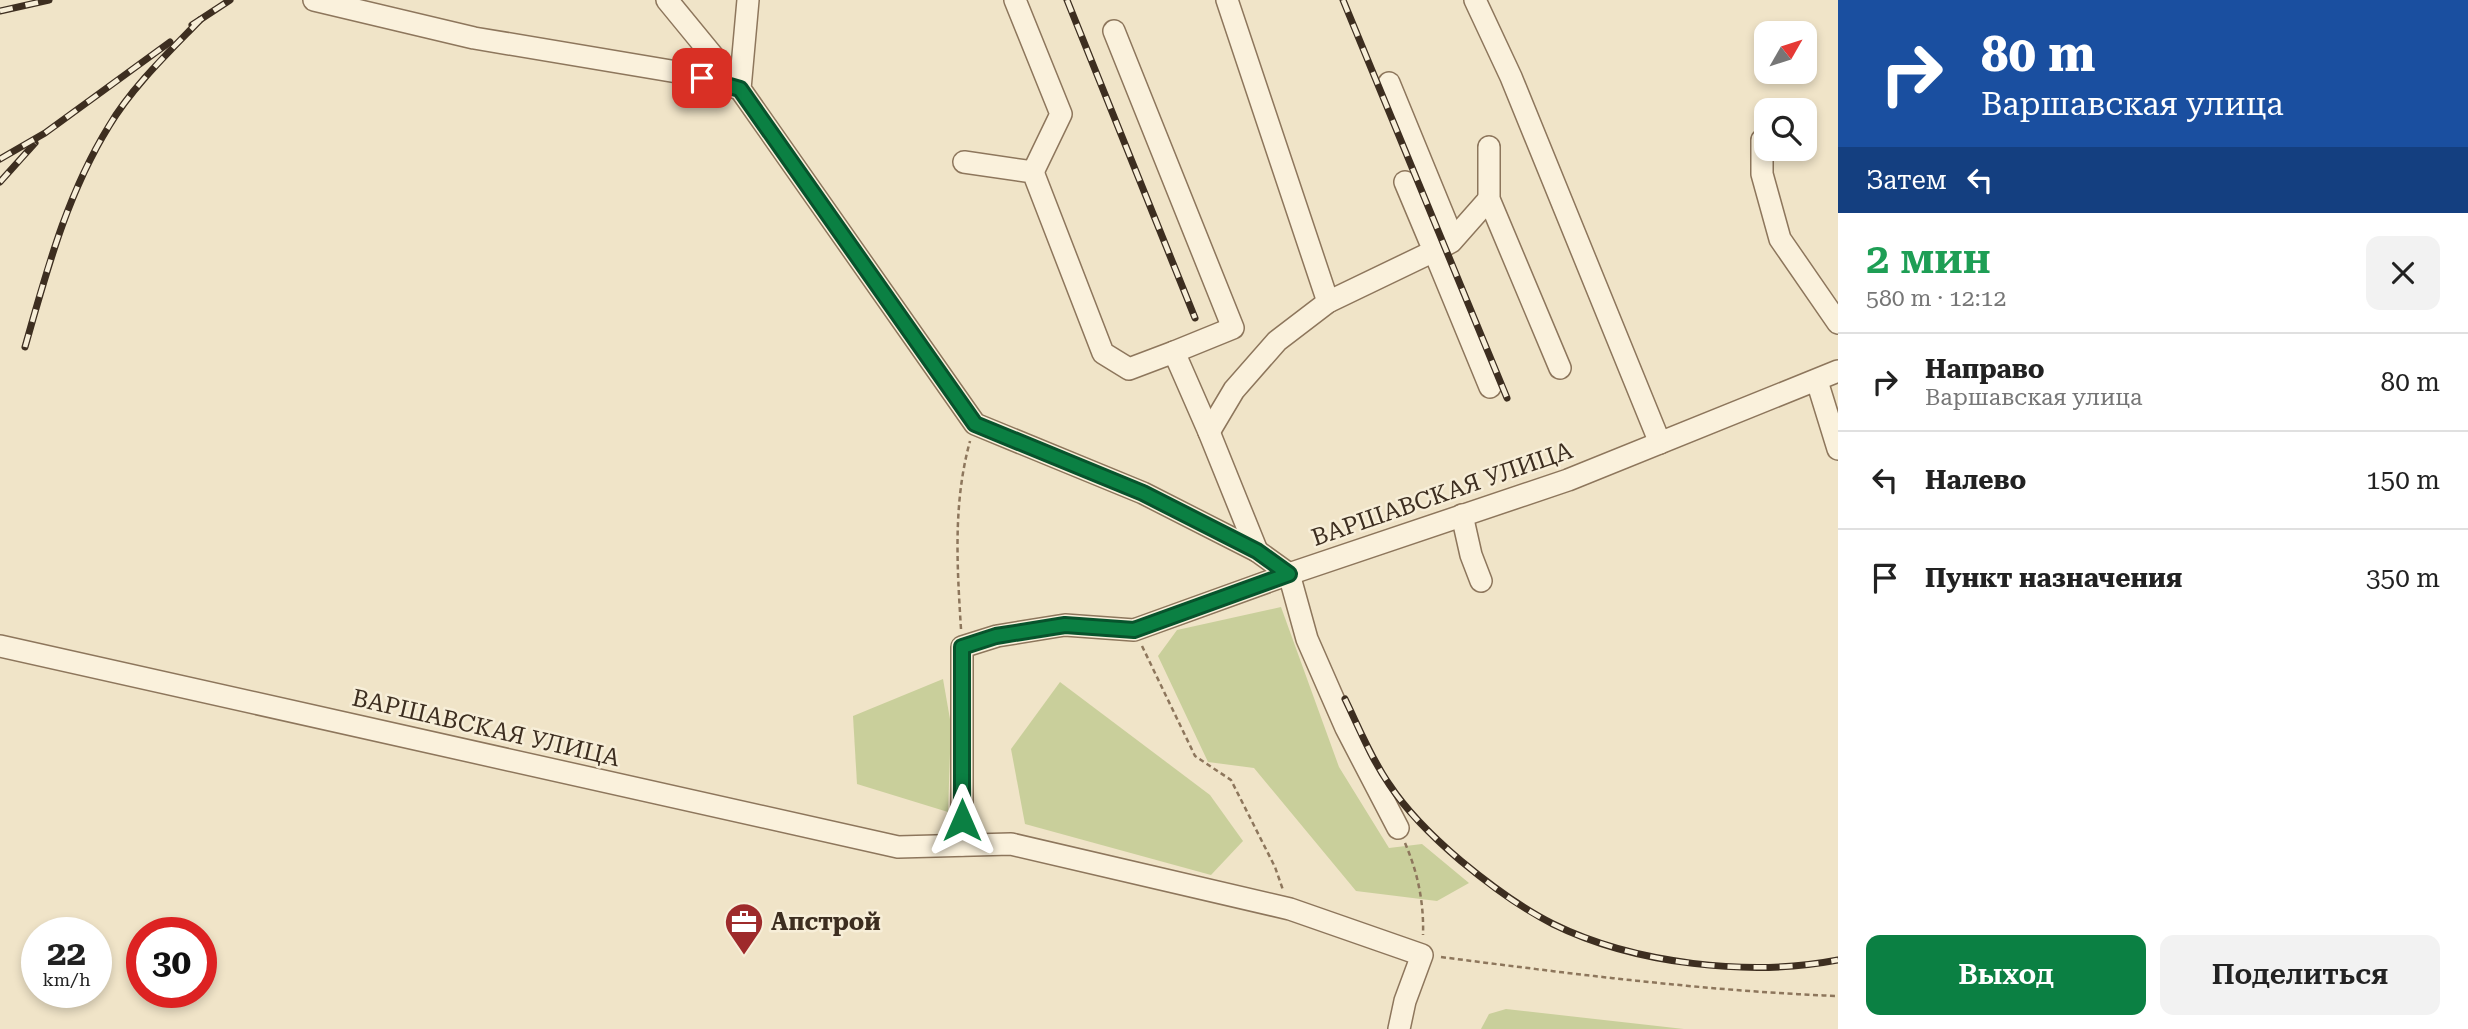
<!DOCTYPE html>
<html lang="ru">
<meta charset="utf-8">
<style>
body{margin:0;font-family:"Roboto Serif",serif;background:#f2f2f2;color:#222;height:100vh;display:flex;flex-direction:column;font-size:26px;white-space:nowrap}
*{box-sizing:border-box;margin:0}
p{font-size:23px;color:#767676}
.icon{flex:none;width:38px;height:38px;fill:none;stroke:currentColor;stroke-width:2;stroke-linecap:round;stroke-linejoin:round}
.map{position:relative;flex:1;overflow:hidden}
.details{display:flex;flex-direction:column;background:#fff;width:630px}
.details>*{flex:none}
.banner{background:#1a4fa0;color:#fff;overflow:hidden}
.needle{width:46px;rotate:51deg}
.tools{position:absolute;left:1754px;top:21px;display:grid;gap:14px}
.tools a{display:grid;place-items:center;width:63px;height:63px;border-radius:14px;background:#fff;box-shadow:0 4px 10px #0003;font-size:35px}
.speed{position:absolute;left:21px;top:917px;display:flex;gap:14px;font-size:35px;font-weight:700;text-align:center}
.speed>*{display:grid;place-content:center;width:91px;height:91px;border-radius:50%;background:#fff;box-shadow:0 4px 10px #0003;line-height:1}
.speed small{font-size:18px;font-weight:400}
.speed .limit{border:10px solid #d22;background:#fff;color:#111}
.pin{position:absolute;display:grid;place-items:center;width:60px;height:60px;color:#fff;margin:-30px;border-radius:14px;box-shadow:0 4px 10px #0006}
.me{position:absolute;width:77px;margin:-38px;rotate:0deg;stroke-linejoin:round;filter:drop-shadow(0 0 5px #0008)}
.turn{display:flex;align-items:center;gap:24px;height:147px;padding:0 28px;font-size:32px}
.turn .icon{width:91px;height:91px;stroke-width:2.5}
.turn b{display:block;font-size:49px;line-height:60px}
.then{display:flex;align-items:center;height:66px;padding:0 28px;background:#0003;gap:14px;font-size:26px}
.round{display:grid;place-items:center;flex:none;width:74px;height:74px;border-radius:14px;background:#f2f2f2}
.head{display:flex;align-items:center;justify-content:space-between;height:119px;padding:0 28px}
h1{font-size:42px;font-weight:600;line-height:52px;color:#1e9e55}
.action{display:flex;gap:14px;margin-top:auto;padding:14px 28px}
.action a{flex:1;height:80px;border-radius:14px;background:#0b8043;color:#fff;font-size:28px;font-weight:600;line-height:80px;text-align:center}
.action a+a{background:#f2f2f2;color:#222}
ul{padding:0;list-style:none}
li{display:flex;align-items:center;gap:21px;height:98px;padding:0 28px;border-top:2px solid #e0e0e0}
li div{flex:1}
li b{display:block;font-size:26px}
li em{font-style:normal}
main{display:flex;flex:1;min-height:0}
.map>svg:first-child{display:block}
.green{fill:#c9cf9b}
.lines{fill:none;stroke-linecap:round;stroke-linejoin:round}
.minor-casing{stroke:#8d765c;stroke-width:24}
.path{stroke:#8d765c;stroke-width:2.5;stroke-dasharray:5 3.5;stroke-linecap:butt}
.minor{stroke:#faf1dc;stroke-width:21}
.rail-casing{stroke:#3d2e20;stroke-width:7}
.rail{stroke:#f7eed8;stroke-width:4.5;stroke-dasharray:13;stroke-linecap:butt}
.route-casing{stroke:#07532c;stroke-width:18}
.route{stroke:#0b8043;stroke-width:12}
.labels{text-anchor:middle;stroke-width:5;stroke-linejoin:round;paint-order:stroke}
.street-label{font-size:24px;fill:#3d2e20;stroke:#f7eed8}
.poi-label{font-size:24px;font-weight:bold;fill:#3d2e20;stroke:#f7eed8;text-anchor:start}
</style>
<main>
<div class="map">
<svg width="1838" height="1029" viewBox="0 0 1838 1029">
<rect width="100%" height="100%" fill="#f0e4c8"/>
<!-- green -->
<g class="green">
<path d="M1281 607 1339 767 1389 848 1422 844 1469 883 1437 901 1356 891 1254 768 1208 762 1158 656 1177 630Z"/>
<path d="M943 679 951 725 948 812 857 784 853 716Z"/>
<path d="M1060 682 1210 795 1243 841 1211 875 1025 824 1011 749Z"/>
<path d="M1506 1009 1684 1029H1481L1489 1014Z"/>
</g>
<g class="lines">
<!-- minor casing -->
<g class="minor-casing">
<g id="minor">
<path d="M314 0 474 38 683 73 740 89"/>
<path d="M667 0 740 89"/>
<path d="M748 0 740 89 975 424 1143 493 1257 551 1289 574 1307 639 1346 728 1398 828"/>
<path d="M1015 0 1061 114 1033 172"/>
<path d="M1227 0 1328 302"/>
<path d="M1475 0 1511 77 1660 443"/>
<path d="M1114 31 1233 328 1174 352"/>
<path d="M1389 83 1453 239"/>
<path d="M1762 140V174L1780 239 1838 323"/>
<path d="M1489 147V199L1560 368"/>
<path d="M964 162 1033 172 1103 353 1129 369 1174 352 1209 432 1257 551"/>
<path d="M1489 199 1451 242 1434 251 1490 387"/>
<path d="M1817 381 1838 449"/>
<path d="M1209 432 1234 390 1277 341 1328 302 1434 251 1405 182"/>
<path d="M1462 515 1471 555 1481 581"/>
<path d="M0 646 898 847 1011 844 1290 909 1422 955 1405 1001 1399 1029"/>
<path d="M962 845V647L997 636 1065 625 1134 630 1289 574 1568 480 1838 371"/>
</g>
</g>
<!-- path -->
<g class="path">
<path d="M961 629C957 565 953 503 970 441"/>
<path d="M1142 646 1195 756 1231 780 1275 867 1283 890"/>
<path d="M1405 843C1418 873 1424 903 1423 935"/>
<path d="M1441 957C1573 974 1705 991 1838 996"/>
</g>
<!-- minor -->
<use href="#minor" class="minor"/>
<!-- rail casing -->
<g class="rail-casing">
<g id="rail">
<path d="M1067 0 1195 318"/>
<path d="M1343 0 1507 398"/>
<path d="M0 11 49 0"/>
<path d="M192 25 230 0"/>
<path d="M0 159 45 133 170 42"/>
<path d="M0 182 35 143"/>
<path d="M25 347C47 270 67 194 109 126 132 87 169 52 200 20"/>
<path d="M1345 699C1359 728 1371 758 1389 784 1408 813 1435 839 1461 861 1490 885 1519 907 1553 924 1634 964 1750 977 1838 960"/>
</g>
</g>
<!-- rail -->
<use href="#rail" class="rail"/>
</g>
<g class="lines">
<!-- route casing -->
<g class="route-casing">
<path id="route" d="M702 78 740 89 975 424 1143 493 1257 551 1289 574 1134 630 1065 625 996 636 962 647V820"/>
</g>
<!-- route -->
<use href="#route" class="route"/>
</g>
<!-- icons -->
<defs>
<g id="office-pin" transform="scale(2.0125)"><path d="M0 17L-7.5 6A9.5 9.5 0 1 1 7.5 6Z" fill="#9e2a2b" stroke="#f7eed8"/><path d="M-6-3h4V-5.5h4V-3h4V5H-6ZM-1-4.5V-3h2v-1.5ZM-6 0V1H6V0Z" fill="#fff"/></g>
</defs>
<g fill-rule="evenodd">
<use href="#office-pin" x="744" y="922"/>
</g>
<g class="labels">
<!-- street labels -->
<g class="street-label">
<text transform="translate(1442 494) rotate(-19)" y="8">ВАРШАВСКАЯ УЛИЦА</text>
<text transform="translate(486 728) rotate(13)" y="8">ВАРШАВСКАЯ УЛИЦА</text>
</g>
<!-- poi labels -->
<g class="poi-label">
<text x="771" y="930">Апстрой</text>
</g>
</g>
</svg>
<div class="tools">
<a><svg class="needle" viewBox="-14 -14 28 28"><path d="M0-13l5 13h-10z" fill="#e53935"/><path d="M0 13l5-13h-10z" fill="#767676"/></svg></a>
<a><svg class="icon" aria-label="search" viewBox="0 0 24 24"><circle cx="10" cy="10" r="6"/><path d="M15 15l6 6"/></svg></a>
</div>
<div class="speed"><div>22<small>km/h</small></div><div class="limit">30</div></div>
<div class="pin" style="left:702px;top:78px;background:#d93025"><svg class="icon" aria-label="arrive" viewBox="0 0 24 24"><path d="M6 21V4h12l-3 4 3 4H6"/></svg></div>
<svg class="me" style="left:962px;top:820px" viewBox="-20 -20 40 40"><path d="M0-17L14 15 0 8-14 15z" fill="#0b8043" stroke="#fff" stroke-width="4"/></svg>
</div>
<section class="details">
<div class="banner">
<div class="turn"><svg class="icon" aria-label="right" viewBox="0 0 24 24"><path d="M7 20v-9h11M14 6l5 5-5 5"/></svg><div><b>80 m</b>Варшавская улица</div></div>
<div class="then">Затем<svg class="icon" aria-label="left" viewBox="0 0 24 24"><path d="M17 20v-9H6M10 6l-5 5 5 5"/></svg></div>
</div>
<div class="head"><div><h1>2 мин</h1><p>580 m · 12:12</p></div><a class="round"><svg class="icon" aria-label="close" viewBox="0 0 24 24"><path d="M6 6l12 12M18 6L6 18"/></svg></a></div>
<ul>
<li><svg class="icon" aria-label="right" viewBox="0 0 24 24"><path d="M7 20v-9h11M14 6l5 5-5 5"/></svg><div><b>Направо</b><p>Варшавская улица</p></div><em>80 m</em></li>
<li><svg class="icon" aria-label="left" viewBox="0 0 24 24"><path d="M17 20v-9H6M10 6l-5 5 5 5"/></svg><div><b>Налево</b></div><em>150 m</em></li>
<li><svg class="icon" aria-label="arrive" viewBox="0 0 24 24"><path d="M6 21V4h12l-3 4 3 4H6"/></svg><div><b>Пункт назначения</b></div><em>350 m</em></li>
</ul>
<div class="action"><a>Выход</a><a>Поделиться</a></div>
</section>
</main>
